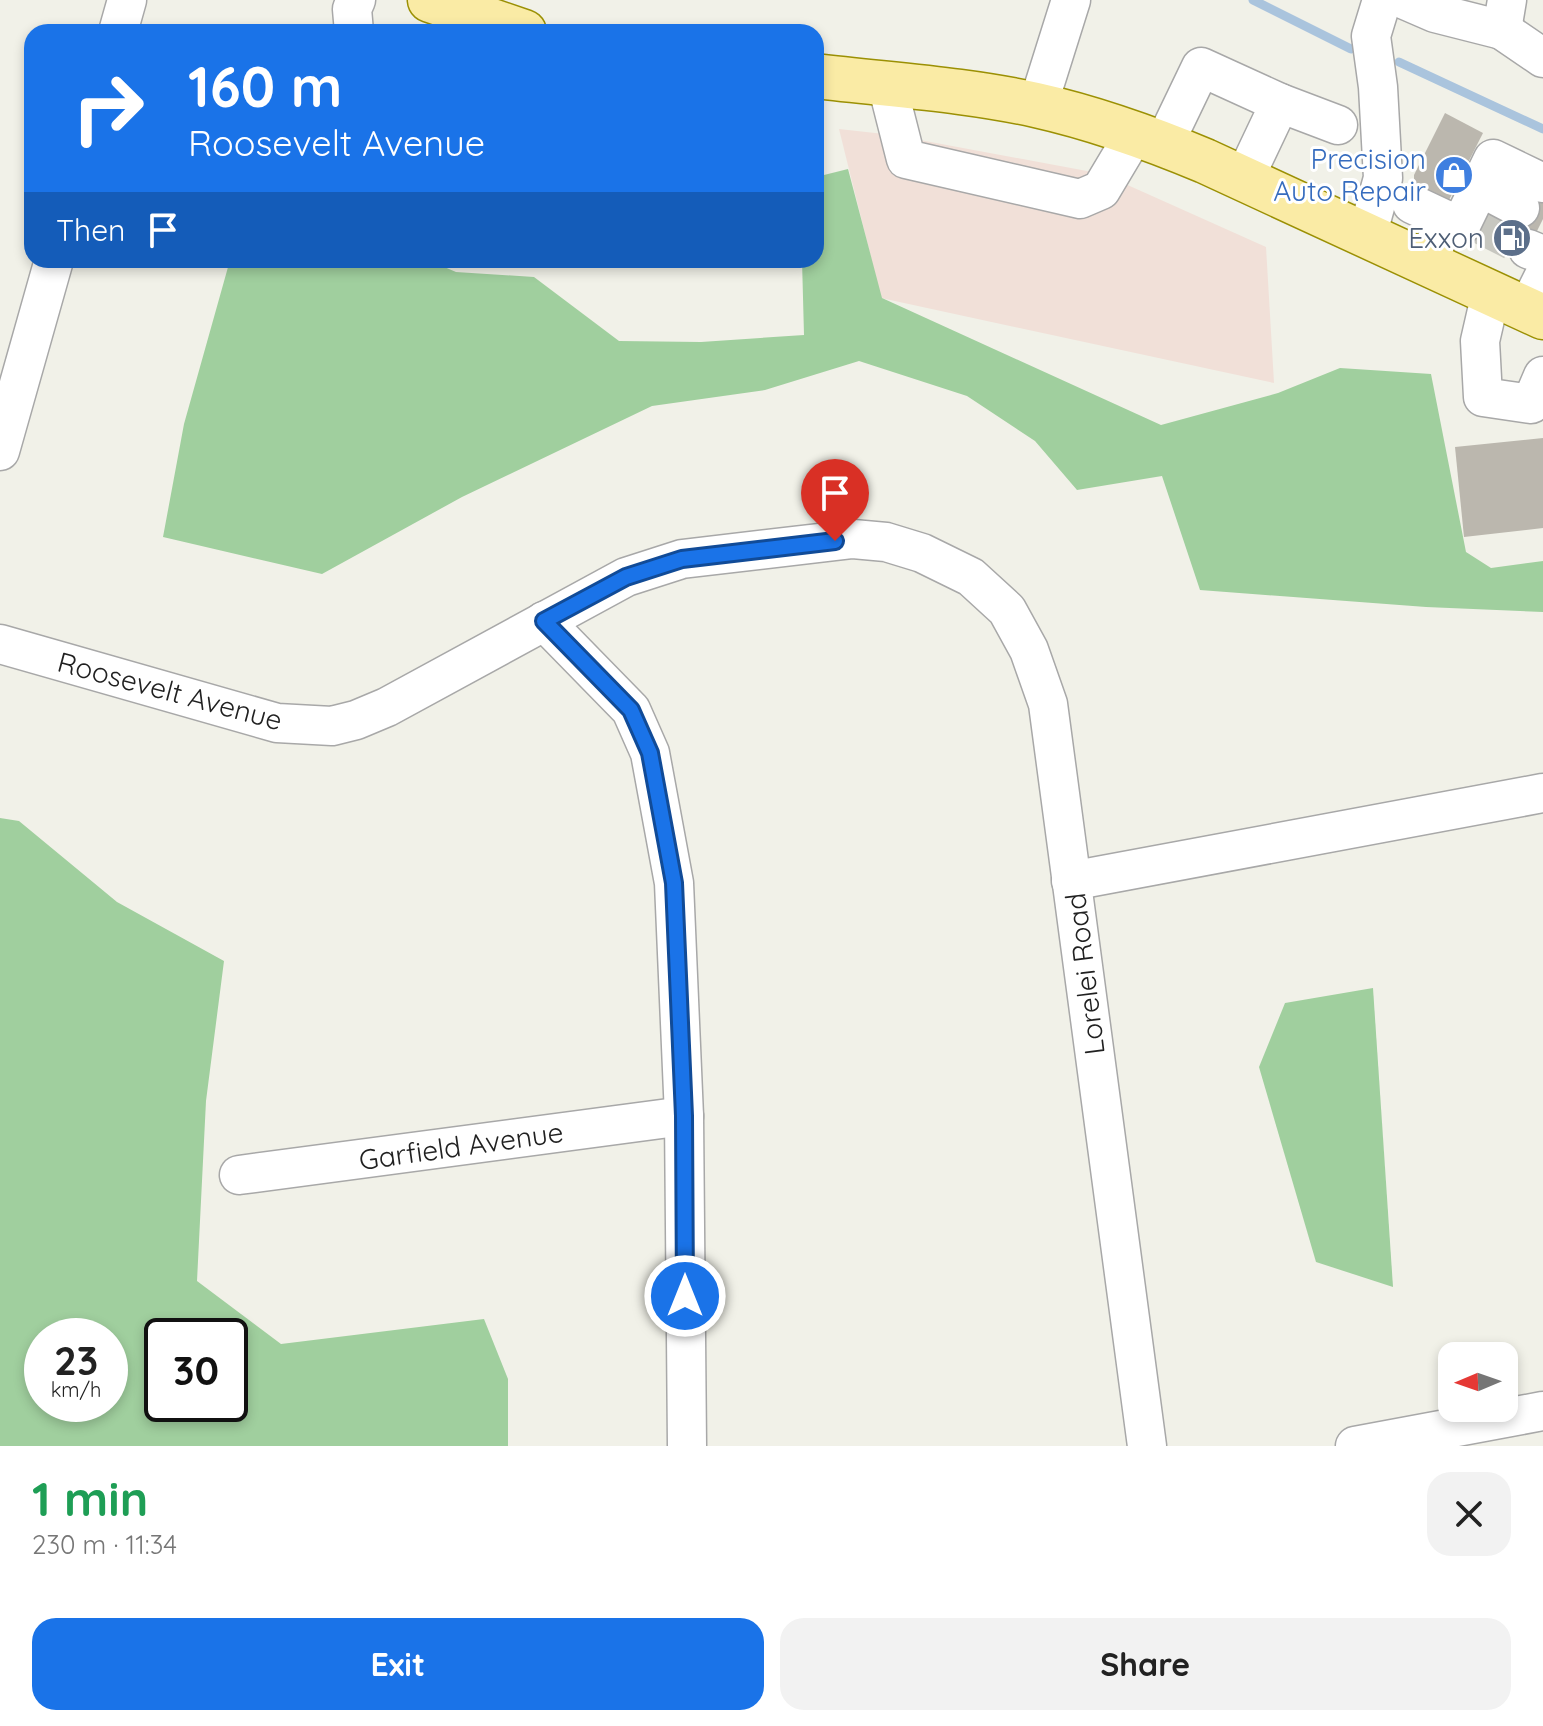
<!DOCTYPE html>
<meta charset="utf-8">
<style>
body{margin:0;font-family:Quicksand,sans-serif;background:#f2f2f2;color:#222;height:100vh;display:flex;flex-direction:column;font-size:30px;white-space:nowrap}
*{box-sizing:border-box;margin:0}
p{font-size:26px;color:#767676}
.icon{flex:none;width:44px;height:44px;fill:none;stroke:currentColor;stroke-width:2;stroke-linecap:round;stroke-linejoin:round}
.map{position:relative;height:1446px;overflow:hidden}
.sheet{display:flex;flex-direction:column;background:#fff;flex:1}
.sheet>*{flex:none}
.top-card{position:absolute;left:24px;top:24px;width:800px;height:244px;border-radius:24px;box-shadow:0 4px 12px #0003;background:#1a73e8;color:#fff;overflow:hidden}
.needle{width:52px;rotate:268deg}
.controls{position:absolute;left:1438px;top:1342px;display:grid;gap:16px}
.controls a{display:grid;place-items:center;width:80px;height:80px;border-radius:16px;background:#fff;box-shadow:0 4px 12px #0003;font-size:40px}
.speed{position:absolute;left:24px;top:1318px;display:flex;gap:16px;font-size:40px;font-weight:700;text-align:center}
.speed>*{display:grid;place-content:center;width:104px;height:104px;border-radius:50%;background:#fff;box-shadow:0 4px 12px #0003;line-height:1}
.speed small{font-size:20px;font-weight:400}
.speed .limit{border:4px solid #111;border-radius:12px;background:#fff;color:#111}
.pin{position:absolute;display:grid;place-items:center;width:68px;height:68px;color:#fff;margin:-82px -34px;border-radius:50% 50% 50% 0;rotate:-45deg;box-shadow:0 0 8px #0007}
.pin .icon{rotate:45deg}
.me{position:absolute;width:88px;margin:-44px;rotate:0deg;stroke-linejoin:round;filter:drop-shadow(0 0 6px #0008)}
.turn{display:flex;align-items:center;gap:28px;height:168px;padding:0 32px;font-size:36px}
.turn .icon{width:104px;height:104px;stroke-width:2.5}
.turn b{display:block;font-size:56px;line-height:68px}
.then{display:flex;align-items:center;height:76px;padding:0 32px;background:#0003;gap:16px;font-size:30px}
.round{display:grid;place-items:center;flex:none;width:84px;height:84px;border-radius:24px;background:#f2f2f2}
.summary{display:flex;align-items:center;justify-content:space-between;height:136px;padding:0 32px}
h1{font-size:48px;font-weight:700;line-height:60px;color:#1e9e55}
.button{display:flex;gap:16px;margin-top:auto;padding:16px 32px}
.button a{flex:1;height:92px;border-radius:24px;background:#1a73e8;color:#fff;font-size:32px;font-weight:700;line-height:92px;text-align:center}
.button a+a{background:#f2f2f2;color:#222}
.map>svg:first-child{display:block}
.commercial{fill:#f1e0d8}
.forest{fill:#a0cf9e;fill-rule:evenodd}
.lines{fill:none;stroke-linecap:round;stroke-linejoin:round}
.stream{stroke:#aac4dd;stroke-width:9}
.building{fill:#bbb7ae}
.minor-tunnel{stroke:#c7c7c0;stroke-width:38;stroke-dasharray:38 19;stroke-linecap:butt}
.minor-casing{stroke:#a8a8a8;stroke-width:41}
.major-casing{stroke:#9b9004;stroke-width:47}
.minor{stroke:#fff;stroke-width:38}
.major{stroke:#faeba5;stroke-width:44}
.route-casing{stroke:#114b97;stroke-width:20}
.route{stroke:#1a73e8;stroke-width:14}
.labels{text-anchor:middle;stroke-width:6;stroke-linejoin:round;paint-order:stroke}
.shop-label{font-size:28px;fill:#366cbe;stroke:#fff;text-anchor:end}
.service-label{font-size:28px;fill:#4e5e75;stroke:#fff;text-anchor:end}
.street-label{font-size:28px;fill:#212121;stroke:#fff}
</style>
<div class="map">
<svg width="1543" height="1446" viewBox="0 0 1543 1446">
<rect width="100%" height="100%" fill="#f1f1e8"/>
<!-- commercial -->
<path class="commercial" d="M839 129 893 135 1103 174 1266 247 1274 383 881 298Z"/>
<!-- forest -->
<g class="forest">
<path d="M848 169 882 298 1161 425 1278 393 1340 368 1431 374 1466 552 1491 568 1543 561V612L1426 607 1200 590 1162 476 1077 490 1035 441 967 396 859 361 765 390 652 406 462 497 322 574 163 537 184 424 230 260H428L456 272 534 277 619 341 701 342 804 335 802 260H816V177Z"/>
<path d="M0 818 19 821 117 902 224 961 206 1101 197 1281 281 1344 484 1319 508 1379V1446H0ZM110 1336V1404H42V1336ZM162 1336H230V1404H162Z"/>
<path d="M1373 988 1393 1287 1316 1262 1259 1067 1285 1003Z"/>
</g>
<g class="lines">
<!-- stream -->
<g class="stream">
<path d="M1253 0 1351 49"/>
<path d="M1399 62 1543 129"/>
</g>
</g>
<!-- building -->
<g class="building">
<path d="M1445 113 1483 133 1447 204 1414 187V175Z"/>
<path d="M1530 189 1543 195V219L1523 259 1474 235 1485 213 1511 226Z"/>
<path d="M1543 438V528L1464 537 1455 447Z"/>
</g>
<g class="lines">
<!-- minor-tunnel -->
<path class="minor-tunnel" d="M1479 224 1528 249"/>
<!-- minor casing -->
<g class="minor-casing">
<g id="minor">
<path d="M1405 0 1435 13 1502 30 1507 0"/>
<path d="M1502 30 1543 58"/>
<path d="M118 32 127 0"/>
<path d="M354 32 352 9 356 0"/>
<path d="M887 84 906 159 1080 199 1101 190 1135 133"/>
<path d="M1280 103 1338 125"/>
<path d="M1038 105 1071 0"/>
<path d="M1164 144 1201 67 1280 103 1244 179"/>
<path d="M1480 187 1520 208"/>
<path d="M1412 204 1446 220"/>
<path d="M1367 236 1383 178 1378 87 1371 36 1382 0"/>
<path d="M1528 249 1543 255"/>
<path d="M1426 264 1446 220 1460 227 1493 159 1543 183"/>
<path d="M1491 293 1480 341 1483 397 1531 404 1543 376"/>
<path d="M1527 310 1543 278"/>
<path d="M0 451 54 260"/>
<path d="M544 621 631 710 650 753 674 883 684 1116 687 1446"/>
<path d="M0 644 277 723 332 726 356 720 387 707 626 577 682 559 853 539 886 542 922 553 971 577 1007 610 1029 650 1048 704 1147 1446"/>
<path d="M1071 881 1543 793"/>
<path d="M239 1175 684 1116"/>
<path d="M1355 1446 1543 1411"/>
</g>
</g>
<!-- major casing -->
<g class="major-casing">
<g id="major">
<path d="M430 0 524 32"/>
<path d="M816 76C889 85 964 89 1036 105 1094 118 1150 138 1205 161L1543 317"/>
</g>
</g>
<!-- minor -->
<use href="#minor" class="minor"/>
<!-- major -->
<use href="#major" class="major"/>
</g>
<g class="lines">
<!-- route casing -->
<g class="route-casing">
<path id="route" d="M685 1296 684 1116 674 883 650 753 631 710 544 621 626 577 682 559 835 541"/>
</g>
<!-- route -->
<use href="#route" class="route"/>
</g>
<!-- icons -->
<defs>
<g id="shop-disc" transform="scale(2)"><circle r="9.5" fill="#3f7fe0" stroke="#fff"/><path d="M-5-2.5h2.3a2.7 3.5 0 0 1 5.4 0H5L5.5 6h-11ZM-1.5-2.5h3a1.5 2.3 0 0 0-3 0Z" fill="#fff"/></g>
<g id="fuel-disc" transform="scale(2)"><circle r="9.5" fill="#5c6f8a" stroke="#fff"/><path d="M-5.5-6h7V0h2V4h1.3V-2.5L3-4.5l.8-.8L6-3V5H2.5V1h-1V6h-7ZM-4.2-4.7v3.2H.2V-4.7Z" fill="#fff"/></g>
</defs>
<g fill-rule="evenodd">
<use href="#shop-disc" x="1454" y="175"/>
<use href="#fuel-disc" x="1512" y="238"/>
</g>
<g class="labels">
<!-- shop labels -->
<g class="shop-label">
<text x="1426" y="169">Precision<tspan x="1426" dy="32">Auto Repair</tspan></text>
</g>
<!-- service labels -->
<g class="service-label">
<text x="1484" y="248">Exxon</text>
</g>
<!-- street labels -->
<g class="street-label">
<text transform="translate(170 691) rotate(15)" y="10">Roosevelt Avenue</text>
<text transform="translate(1085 974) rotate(-97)" y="10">Lorelei Road</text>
<text transform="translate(461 1146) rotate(-8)" y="10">Garfield Avenue</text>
</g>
</g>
</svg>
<div class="controls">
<a><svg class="needle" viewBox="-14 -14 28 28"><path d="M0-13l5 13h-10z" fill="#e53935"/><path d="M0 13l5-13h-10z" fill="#767676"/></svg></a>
</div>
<div class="speed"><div>23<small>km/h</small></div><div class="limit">30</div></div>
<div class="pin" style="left:835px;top:541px;background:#d93025"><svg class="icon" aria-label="arrive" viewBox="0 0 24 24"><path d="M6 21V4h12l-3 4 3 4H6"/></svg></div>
<svg class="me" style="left:685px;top:1296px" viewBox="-20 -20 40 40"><circle r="17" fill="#1a73e8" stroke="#fff" stroke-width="3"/><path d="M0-11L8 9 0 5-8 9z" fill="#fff"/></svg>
<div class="top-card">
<div class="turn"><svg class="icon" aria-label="right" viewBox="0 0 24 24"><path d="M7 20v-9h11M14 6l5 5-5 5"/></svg><div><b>160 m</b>Roosevelt Avenue</div></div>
<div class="then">Then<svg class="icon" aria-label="arrive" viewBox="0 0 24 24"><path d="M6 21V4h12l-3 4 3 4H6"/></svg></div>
</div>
</div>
<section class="sheet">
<div class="summary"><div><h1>1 min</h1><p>230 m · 11:34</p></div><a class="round"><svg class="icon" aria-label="close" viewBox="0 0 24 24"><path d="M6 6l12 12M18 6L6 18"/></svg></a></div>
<div class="button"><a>Exit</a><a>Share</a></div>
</section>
